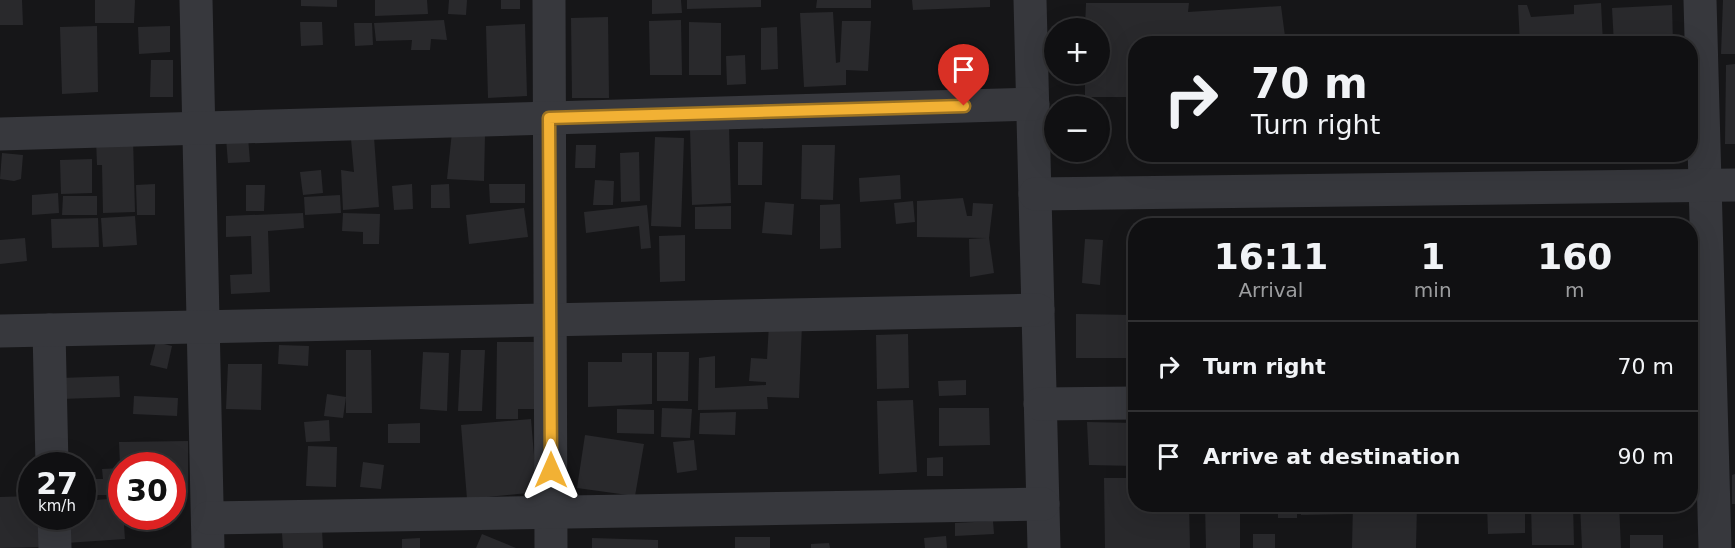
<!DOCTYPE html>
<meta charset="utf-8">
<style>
body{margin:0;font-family:"DejaVu Sans",sans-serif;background:#19191b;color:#f1f3f6;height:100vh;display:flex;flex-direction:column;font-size:22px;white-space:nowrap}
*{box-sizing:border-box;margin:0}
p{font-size:20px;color:#9c9d9f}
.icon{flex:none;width:33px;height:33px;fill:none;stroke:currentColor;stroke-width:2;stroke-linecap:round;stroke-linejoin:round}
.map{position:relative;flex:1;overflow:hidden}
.sheet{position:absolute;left:1128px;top:218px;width:570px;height:294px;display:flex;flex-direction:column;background:#101012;border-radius:24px;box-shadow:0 6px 24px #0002,0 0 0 2px #303032}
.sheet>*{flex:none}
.top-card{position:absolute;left:1128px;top:36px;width:570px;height:126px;border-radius:24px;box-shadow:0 6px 24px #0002,0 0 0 2px #303032;background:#101012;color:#f1f3f6;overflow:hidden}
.buttons{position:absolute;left:1044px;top:18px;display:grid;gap:12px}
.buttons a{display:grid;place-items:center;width:66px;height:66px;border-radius:50%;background:#101012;box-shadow:0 6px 24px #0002,0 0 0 2px #303032;font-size:30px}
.speed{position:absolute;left:18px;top:452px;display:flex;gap:12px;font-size:30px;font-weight:700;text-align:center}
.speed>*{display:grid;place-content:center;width:78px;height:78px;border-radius:50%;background:#101012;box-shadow:0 6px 24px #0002,0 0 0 2px #303032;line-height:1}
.speed small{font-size:15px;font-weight:400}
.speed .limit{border:9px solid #d22;background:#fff;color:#111}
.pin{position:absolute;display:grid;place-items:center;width:51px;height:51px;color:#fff;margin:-62px -26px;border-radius:50% 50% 50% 0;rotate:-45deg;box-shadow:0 0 6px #0007}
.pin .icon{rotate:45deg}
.me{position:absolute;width:66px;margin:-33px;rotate:0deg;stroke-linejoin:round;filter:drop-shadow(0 0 4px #0008)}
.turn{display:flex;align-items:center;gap:21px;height:126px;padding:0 24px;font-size:27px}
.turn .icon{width:78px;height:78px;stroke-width:2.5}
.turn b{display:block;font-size:42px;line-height:51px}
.eta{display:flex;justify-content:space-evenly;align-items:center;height:102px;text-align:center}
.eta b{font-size:36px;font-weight:700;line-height:42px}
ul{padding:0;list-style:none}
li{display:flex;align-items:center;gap:18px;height:90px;padding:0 24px;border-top:2px solid #303032}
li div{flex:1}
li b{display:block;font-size:22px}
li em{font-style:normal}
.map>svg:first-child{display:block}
.building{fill:#29292c}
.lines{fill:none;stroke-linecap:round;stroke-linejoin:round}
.minor{stroke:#37383d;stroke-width:33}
.route-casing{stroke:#9d7322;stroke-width:15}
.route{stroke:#f2b134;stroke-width:10}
</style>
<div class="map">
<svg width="1735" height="548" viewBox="0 0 1735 548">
<rect width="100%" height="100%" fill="#161618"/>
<!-- building -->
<g class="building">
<path d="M0 0H22L23 25H0Z"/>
<path d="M95 0H135L134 23H95Z"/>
<path d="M301 0H337V7L301 6Z"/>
<path d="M375 0H427L428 14 375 16Z"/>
<path d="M449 0H467L466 15 448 14Z"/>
<rect x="501" y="0" width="19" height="9"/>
<path d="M652 0H681L682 13 652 14Z"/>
<path d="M687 0H761V7L687 9Z"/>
<path d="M817 0H871V8H816Z"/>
<path d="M912 0H990V7L913 10Z"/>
<path d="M1723 0H1735V54H1721Z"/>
<path d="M1086 3H1189L1188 12 1281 6 1286 44H1136V97H1085V74H1100V28H1085Z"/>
<path d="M1601 3 1603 44H1520L1518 5H1527L1531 17 1574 14V5Z"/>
<path d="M1672 5 1673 44H1614L1612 8Z"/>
<path d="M833 12 836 63 840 62 842 21H871L868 71 846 70V85L804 87 800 13Z"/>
<path d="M608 17 609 98H572L571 18Z"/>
<path d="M444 20 447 40 431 39 430 50H411L412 40 376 41 374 23Z"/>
<path d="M681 20 682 75H650L649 21Z"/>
<path d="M300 22H322L323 45 301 46Z"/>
<path d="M689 22 721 23V75H689Z"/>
<path d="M354 23H372L373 45 355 46Z"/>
<path d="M525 24 527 96 488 98 486 26Z"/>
<path d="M97 26 98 92 62 94 60 27Z"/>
<path d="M170 26V52L139 54 138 27Z"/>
<path d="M777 27 778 69 761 70V28Z"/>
<path d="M745 55 746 84 727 85 726 56Z"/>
<path d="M151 60H173V97H150Z"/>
<path d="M1735 64V144H1725L1726 65Z"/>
<path d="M729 127 731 203 692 205 690 128Z"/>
<path d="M452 132 485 134 484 181 447 179Z"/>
<path d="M248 137 250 162 228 163 226 138Z"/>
<path d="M374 137 379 207 343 210 341 170 354 172 351 139Z"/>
<path d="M655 137 684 138 681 227 651 226Z"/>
<path d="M133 138 135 212 103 213 102 165H97L96 139Z"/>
<path d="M738 142H763L762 185H738Z"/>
<path d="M576 145H596L595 168H575Z"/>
<path d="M802 145H835L833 200 801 199Z"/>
<path d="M639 152 640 201 621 202 620 153Z"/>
<path d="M2 153 23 155 21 179 14 181 0 179Z"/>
<path d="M92 159V193L61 194 60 160Z"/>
<path d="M321 170 323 193 303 195 300 172Z"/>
<path d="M900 175 901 199 860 202 859 178Z"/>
<path d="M595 180 614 181 613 205H593Z"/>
<path d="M155 184V215H137L136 185Z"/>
<path d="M412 184 413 209 394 210 392 186Z"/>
<path d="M449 184 450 208H431V185Z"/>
<path d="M489 184H525V203H490Z"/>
<path d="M246 185H265L264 211H246Z"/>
<path d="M58 193 59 213 32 215V195Z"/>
<path d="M340 195 341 213 305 215 304 197Z"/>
<path d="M63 196H97V215H62Z"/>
<path d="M963 198 967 216H972L973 203 993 204 989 238 994 273 970 277 969 239 986 238 917 237V201Z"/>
<path d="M913 201 915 222 896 224 894 203Z"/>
<path d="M765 202 794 204 792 235 762 233Z"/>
<path d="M840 204 841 248 820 249V205Z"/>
<path d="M647 205 651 248 641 249 639 226 586 233 584 212Z"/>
<path d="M731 206V229H695V207Z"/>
<path d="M524 208 528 237 469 244 466 215Z"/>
<path d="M303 213 304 228 268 231 270 292 231 294 230 275 252 274 251 236 226 237V216Z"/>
<path d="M343 213 380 214 379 244H363V232L342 231Z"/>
<path d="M135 216 137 245 103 247 101 218Z"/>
<path d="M98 218 99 247 52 248 51 219Z"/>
<rect x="1556" y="221" width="21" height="4"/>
<path d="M685 235V281L660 282 659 236Z"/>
<path d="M25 238 27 261 0 264V240Z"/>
<path d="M1085 239 1103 240 1100 285 1082 283Z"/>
<path d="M1076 314 1133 315 1132 358H1076Z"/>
<path d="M769 324 802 325 799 398 767 397 768 409 698 410 699 358 715 356V388L766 385V382L749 381 751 358 767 359Z"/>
<path d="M908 334 909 388 877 389 876 335Z"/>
<path d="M156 342 172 346 167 369 150 365Z"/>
<path d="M497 342H535L534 409H518V419H496Z"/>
<path d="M279 345 309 346 308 366 278 364Z"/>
<path d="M346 350H371L372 413H346Z"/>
<path d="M461 350H485L482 411H458Z"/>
<path d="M423 352 449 353 447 411 420 409Z"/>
<path d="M657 352H689L688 401H657Z"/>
<path d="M622 353H652V404L588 407V362H622Z"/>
<path d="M228 364H262L261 410 226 409Z"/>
<path d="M119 376 120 397 61 399 60 378Z"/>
<path d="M966 380V395L939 396 938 381Z"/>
<path d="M327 394 346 397 343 418 324 416Z"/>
<path d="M134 396 178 398 177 416 133 414Z"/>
<path d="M913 400 917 472 879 474 877 401Z"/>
<path d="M662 408 692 409 690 438 661 437Z"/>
<path d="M939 408H989L990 445 939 446Z"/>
<path d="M617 409 654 410V434L617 433Z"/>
<path d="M736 412 735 435 699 434 700 413Z"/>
<path d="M531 419 537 492 467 499 461 425Z"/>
<path d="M329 420 330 441 306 442 304 422Z"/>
<path d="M1087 422 1136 423V466L1089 465Z"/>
<path d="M420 423V443H388V424Z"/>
<path d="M585 435 644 444 635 496 577 488Z"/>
<path d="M694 440 697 470 677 473 673 442Z"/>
<path d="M188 441V493H172V465H120L119 442Z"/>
<path d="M308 446 337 447 336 487 306 486Z"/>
<path d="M943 457V476H927V458Z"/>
<path d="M363 462 384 465 381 489 360 487Z"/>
<path d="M122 468V495H95L94 479H103L102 469Z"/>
<path d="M1735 474V504H1732V475Z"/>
<path d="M1104 478H1136V504H1189L1190 548H1105Z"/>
<path d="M32 496V516H42L43 547 0 548V497Z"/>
<path d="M122 498 125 539 66 543 64 516H82V501Z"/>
<path d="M1205 504H1240V548H1206Z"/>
<rect x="1278" y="504" width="19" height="14"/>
<path d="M1301 504H1349V514L1301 515Z"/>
<path d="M1353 504H1417L1416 548H1352Z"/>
<path d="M1487 504H1525V533L1488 534Z"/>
<path d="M1531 504H1573L1574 545H1532Z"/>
<path d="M1580 504H1619L1621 548H1582Z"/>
<path d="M993 521 994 534 955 536V523Z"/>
<path d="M322 530 323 548H283L282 533Z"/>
<path d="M482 534 516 548H476Z"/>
<rect x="1253" y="534" width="22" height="14"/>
<rect x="1630" y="535" width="33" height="13"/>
<path d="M946 536 947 548H925L924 538Z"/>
<rect x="735" y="537" width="35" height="11"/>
<path d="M420 538V548H402V539Z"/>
<path d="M592 538 658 540V548H592Z"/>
<path d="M829 543 830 548H811V544Z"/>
</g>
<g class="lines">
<!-- minor -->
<g class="minor">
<path d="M196 0 208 548"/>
<path d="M549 0 551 548"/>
<path d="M1030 0 1044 548"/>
<path d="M1700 0 1715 548"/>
<path d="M0 134 1033 104"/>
<path d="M1035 194 1735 185"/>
<path d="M49 330 52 465"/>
<path d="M0 331 1038 310"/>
<path d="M1040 404 1136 403"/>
<path d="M54 516 55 548"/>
<path d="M208 518 1043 504"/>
</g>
</g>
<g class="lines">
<!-- route casing -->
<g class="route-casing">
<path id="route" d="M551 470 549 118 964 106"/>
</g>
<!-- route -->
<use href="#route" class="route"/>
</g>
</svg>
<div class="buttons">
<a>+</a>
<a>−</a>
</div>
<div class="speed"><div>27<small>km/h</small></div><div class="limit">30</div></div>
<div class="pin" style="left:964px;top:106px;background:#d93025"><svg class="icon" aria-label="arrive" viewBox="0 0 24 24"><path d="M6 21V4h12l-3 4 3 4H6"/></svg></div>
<svg class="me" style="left:551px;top:470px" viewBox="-20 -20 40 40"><path d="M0-17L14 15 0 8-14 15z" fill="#f2b134" stroke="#fff" stroke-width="4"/></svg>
<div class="top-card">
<div class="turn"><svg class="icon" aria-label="right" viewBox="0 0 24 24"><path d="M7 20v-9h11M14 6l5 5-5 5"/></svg><div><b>70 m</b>Turn right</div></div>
</div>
<section class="sheet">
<div class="eta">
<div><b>16:11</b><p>Arrival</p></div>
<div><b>1</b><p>min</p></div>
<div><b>160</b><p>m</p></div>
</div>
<ul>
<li><svg class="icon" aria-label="right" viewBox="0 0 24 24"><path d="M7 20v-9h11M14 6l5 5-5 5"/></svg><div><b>Turn right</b></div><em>70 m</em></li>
<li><svg class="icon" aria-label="arrive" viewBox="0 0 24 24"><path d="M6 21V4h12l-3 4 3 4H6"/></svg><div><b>Arrive at destination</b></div><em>90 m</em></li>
</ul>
</section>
</div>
